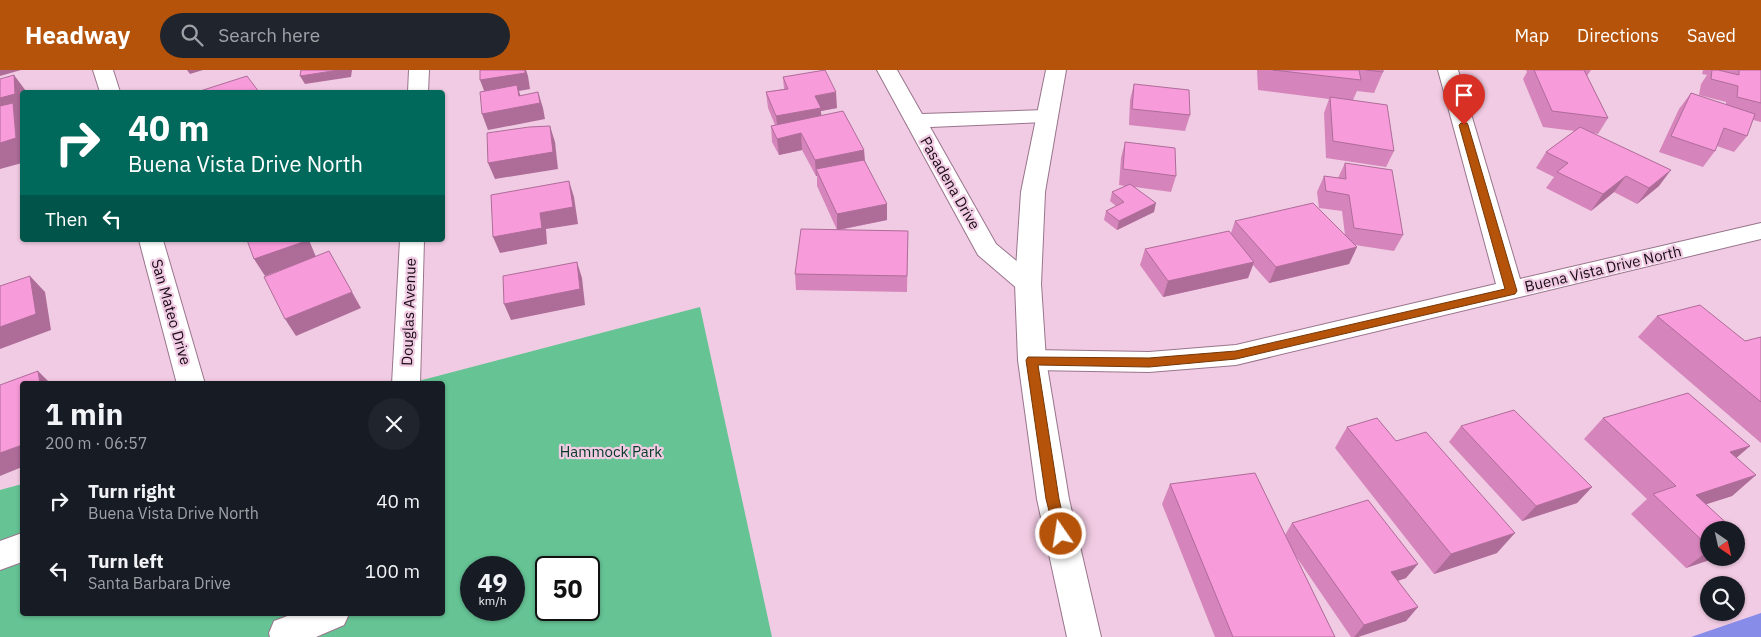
<!DOCTYPE html>
<meta charset="utf-8">
<style>
body{margin:0;font-family:"IBM Plex Sans",sans-serif;background:#20242c;color:#f1f3f6;height:100vh;display:flex;flex-direction:column;font-size:19px;white-space:nowrap}
*{box-sizing:border-box;margin:0}
p{font-size:16px;color:#9ea1a6}
.icon{flex:none;width:28px;height:28px;fill:none;stroke:currentColor;stroke-width:2;stroke-linecap:round;stroke-linejoin:round}
.map{position:relative;flex:1;overflow:hidden}
.drawer{position:absolute;left:20px;top:311px;width:425px;height:235px;display:flex;flex-direction:column;background:#171b24;border-radius:5px;box-shadow:0 1px 4px #0004}
.drawer>*{flex:none}
.top-card{position:absolute;left:20px;top:20px;width:425px;height:152px;border-radius:5px;box-shadow:0 1px 4px #0004;background:#00695c;color:#fff;overflow:hidden}
.needle{width:32px;rotate:146deg}
.fabs{position:absolute;left:1700px;top:451px;display:grid;gap:10px}
.fabs a{display:grid;place-items:center;width:45px;height:45px;border-radius:50%;background:#171b24;box-shadow:0 1px 4px #0004;font-size:25px}
.speed{position:absolute;left:460px;top:486px;display:flex;gap:10px;font-size:25px;font-weight:700;text-align:center}
.speed>*{display:grid;place-content:center;width:65px;height:65px;border-radius:50%;background:#171b24;box-shadow:0 1px 4px #0004;line-height:1}
.speed small{font-size:12px;font-weight:400}
.speed .limit{border:2px solid #111;border-radius:8px;background:#fff;color:#111}
.pin{position:absolute;display:grid;place-items:center;width:42px;height:42px;color:#fff;margin:-51px -21px;border-radius:50% 50% 50% 0;rotate:-45deg;box-shadow:0 0 5px #0007}
.pin .icon{rotate:45deg}
.me{position:absolute;width:55px;margin:-28px;rotate:347deg;stroke-linejoin:round;filter:drop-shadow(0 0 4px #0008)}
.turn{display:flex;align-items:center;gap:18px;height:105px;padding:0 25px;font-size:22px}
.turn .icon{width:65px;height:65px;stroke-width:2.5}
.turn b{display:block;font-size:35px;line-height:42px}
.then{display:flex;align-items:center;height:48px;padding:0 25px;background:#0003;gap:10px;font-size:19px}
.round{display:grid;place-items:center;flex:none;width:52px;height:52px;border-radius:26px;background:#20242c}
.headline{display:flex;align-items:center;justify-content:space-between;height:85px;padding:0 25px}
h1{font-size:30px;font-weight:700;line-height:38px}
ul{padding:0;list-style:none}
li{display:flex;align-items:center;gap:15px;height:70px;padding:0 25px}
li div{flex:1}
li b{display:block;font-size:19px}
li em{font-style:normal}
header{display:flex;align-items:center;gap:30px;box-sizing:border-box;height:70px;padding:0 25px;background:#b45309;color:#fff}
header strong{font-size:24px}
nav{display:flex;gap:28px;margin-inline-start:auto;font-size:18px}
.search{width:350px;height:45px;background:#20242c;display:flex;align-items:center;gap:12px;box-sizing:border-box;padding:0 18px;border-radius:28px;color:#9ea1a6;font-size:19px}
.map>svg:first-child{display:block}
.green{fill:#65c394;fill-rule:evenodd}
.water{fill:#878ce8}
.lines{fill:none;stroke-linecap:round;stroke-linejoin:round}
.minor-casing{stroke:#98758c;stroke-width:2}
.major-casing{stroke:#98758c;stroke-width:2}
.minor{fill:#fff;fill-rule:evenodd}
.major{fill:#fff;fill-rule:evenodd}
.wall{fill:#d585bb}
.shaded-wall{fill:#ae6c99}
.building{fill:#f89bda;stroke:#ae6c99}
.route{fill:#b45309;stroke:#753606}
.labels{text-anchor:middle;stroke-width:4.5;stroke-linejoin:round;paint-order:stroke}
.street-label{font-size:15px;fill:#180b14;stroke:#f1cbe3}
.park-label{font-size:15px;fill:#053924;stroke:#f1cbe3}
</style>
<header>
<strong>Headway</strong>
<div class="search"><svg class="icon" aria-label="search" viewBox="0 0 24 24"><circle cx="10" cy="10" r="6"/><path d="M15 15l6 6"/></svg>Search here</div>
<nav><a>Map</a><a>Directions</a><a>Saved</a></nav>
</header>
<div class="map">
<svg width="1761" height="567" viewBox="0 0 1761 567">
<rect width="100%" height="100%" fill="#f1cbe3"/>
<!-- green -->
<path class="green" d="M700 237 772 567H0V420L22 414V544H442V314H407ZM471 498H514V540H471ZM546 498H589V540H546Z"/>
<!-- water -->
<path class="water" d="M1761 543V567H1691Z"/>
<g class="lines">
<!-- minor casing -->
<g class="minor-casing">
<g id="minor">
<path d="M93 0H113L120 22H100Z"/>
<path d="M409 0H429L428 22H408Z"/>
<path d="M877 0H897L922 44 1046 40 1054 41 1057 46 1054 51 1046 52 930 57 996 174 1037 208 1041 214 1037 220 1028 223 1019 220 978 185Z"/>
<path d="M1438 0H1458L1520 209 1761 153V169L1236 295 1149 302 1032 300 1022 297 1018 290 1022 283 1032 280 1149 282 1236 275 1496 214Z"/>
<path d="M139 170H163L205 314H177Z"/>
<path d="M400 170H424L420 314H392Z"/>
<path d="M22 463V492L0 500V471Z"/>
<path d="M293 544H349L344 555 316 567H270L269 563 274 551Z"/>
</g>
</g>
<!-- major casing -->
<g class="major-casing">
<path id="major" d="M1046 0H1066L1045 122 1041 214 1046 290 1069 429 1101 567H1067L1037 429 1018 290 1015 214 1021 122Z"/>
</g>
<!-- minor -->
<use href="#minor" class="minor"/>
<!-- major -->
<use href="#major" class="major"/>
</g>
<!-- wall -->
<g class="wall">
<path d="M1257 0H1383V2L1374 23 1357 21 1353 30 1394 81 1386 97 1326 88 1324 43 1329 29 1258 20Z"/>
<path d="M1526 0H1591L1587 6 1608 48 1598 64 1593 63 1659 116 1637 134 1614 122 1591 141 1546 118 1554 107 1536 98 1546 82 1575 61 1543 57 1523 9 1527 2Z"/>
<path d="M1703 0H1761V52L1753 50 1747 66 1734 82 1717 76 1715 81 1703 97 1659 82 1679 39 1691 23 1726 35V32L1699 25 1701 14 1707 5 1702 4Z"/>
<path d="M783 7 837 38 821 41V46L864 80 865 91 887 150 839 160 908 161 907 222 796 220 795 204 837 160 817 116V106H816L802 80 779 85 772 72 771 56 775 55 768 38 766 22 784 19Z"/>
<path d="M1134 14 1190 45 1185 61 1129 55 1130 30Z"/>
<path d="M1125 72 1176 106 1171 122 1135 117 1154 142 1117 160 1104 150 1106 141 1116 136 1110 131 1112 122 1125 116 1119 115 1121 88Z"/>
<path d="M1345 93 1403 165 1394 181 1355 175 1357 177 1349 194 1269 213 1253 195 1248 208 1163 227 1140 195 1145 179 1231 163 1235 151 1345 165 1342 141 1319 138 1317 122 1324 106 1338 108Z"/>
<path d="M1657 246 1745 271 1761 267V373L1638 267Z"/>
<path d="M1603 348 1750 376 1736 388 1756 405 1732 426 1706 434 1709 460V488L1686 498 1631 444 1647 429 1584 369Z"/>
<path d="M1461 356 1592 417 1577 433 1522 451 1449 372Z"/>
<path d="M1347 357 1497 483 1434 504 1335 378Z"/>
<path d="M1170 414 1285 465 1292 453 1406 508 1398 511 1418 537 1406 551 1358 567H1351L1295 485 1335 567H1215L1162 434Z"/>
</g>
<!-- shaded-wall -->
<g class="shaded-wall">
<path d="M0 0H21L0 6Z"/>
<path d="M187 0H203L190 4Z"/>
<path d="M339 0H352L351 7 305 14 300 6Z"/>
<path d="M525 0H526L528 6 530 19 519 21 522 31 538 22 543 38 545 49 488 60 482 44 486 26 480 10Z"/>
<path d="M14 5 26 21V22H22V42H20L22 46V93L0 99V28Z"/>
<path d="M836 22 837 38 821 41 822 54 778 62 776 46 815 26Z"/>
<path d="M550 56 555 72 558 99 495 109 488 93Z"/>
<path d="M801 63 802 80 779 85 777 69Z"/>
<path d="M864 80 865 96 816 99 817 106H816L815 90Z"/>
<path d="M1671 100 1659 116 1637 134 1649 118Z"/>
<path d="M1626 106 1614 122 1591 141 1603 124Z"/>
<path d="M569 111 574 127 578 154 546 159 547 174 500 183 493 167 540 143Z"/>
<path d="M1156 133 1154 142 1117 160 1119 151Z"/>
<path d="M887 134V150L837 160V144Z"/>
<path d="M306 170H309L316 187 265 206 254 189Z"/>
<path d="M1357 177 1349 194 1269 213 1276 197Z"/>
<path d="M577 192 582 208 585 235 511 250 504 234Z"/>
<path d="M1254 192 1248 208 1163 227 1168 211Z"/>
<path d="M30 206 45 222 51 260 0 279V257Z"/>
<path d="M352 222 361 238 296 266 285 249Z"/>
<path d="M38 301 51 314H40Z"/>
<path d="M22 375V397L0 406V383Z"/>
<path d="M1750 376 1726 397 1730 382Z"/>
<path d="M1756 405 1732 426 1673 445 1696 425Z"/>
<path d="M1592 417 1577 433 1522 451 1536 436Z"/>
<path d="M1515 463 1497 483 1434 504 1451 484Z"/>
<path d="M1709 480V488H1716L1686 498Z"/>
<path d="M1418 494 1406 508 1380 516 1391 502Z"/>
<path d="M1418 537 1406 551 1358 567H1354L1364 555Z"/>
</g>
<!-- building -->
<g class="building">
<path d="M301 0H339L300 6Z"/>
<path d="M480 0H525V3L480 10Z"/>
<path d="M825 0 836 22 815 26 821 38 776 46 766 22 788 19 783 7Z"/>
<path d="M1273 0H1359L1361 10Z"/>
<path d="M1366 0H1383V2Z"/>
<path d="M1534 0H1584L1608 48 1552 41Z"/>
<path d="M1712 0H1718L1739 5V0H1761V33L1737 27 1738 16 1711 9Z"/>
<path d="M14 5 15 24 0 28V9Z"/>
<path d="M247 6 259 22H197Z"/>
<path d="M1134 14 1189 20 1190 45 1132 39Z"/>
<path d="M517 15 519 26 538 22 540 33 482 44 480 22Z"/>
<path d="M1691 23 1755 44 1747 66 1724 58 1715 81 1671 66Z"/>
<path d="M1330 27 1387 35 1394 81 1333 71Z"/>
<path d="M13 33 16 68 0 73V36Z"/>
<path d="M843 41 864 80 815 90 801 63 777 69 771 56Z"/>
<path d="M550 56 553 82 488 93 487 63 529 57Z"/>
<path d="M1580 57 1671 100 1649 118 1626 106 1603 124 1557 102 1568 93 1546 82Z"/>
<path d="M1125 72 1175 78 1176 106 1123 99Z"/>
<path d="M864 90 887 134 837 144 816 99Z"/>
<path d="M1345 93 1392 100 1403 165 1354 158 1349 125 1326 121 1324 106 1346 109Z"/>
<path d="M569 111 573 137 540 143 542 158 493 167 491 125Z"/>
<path d="M1130 114 1156 133 1119 151 1106 141 1124 132 1112 122Z"/>
<path d="M1313 133 1357 177 1276 197 1235 151Z"/>
<path d="M801 159 908 161 907 206 795 204Z"/>
<path d="M1229 161 1254 192 1168 211 1145 179Z"/>
<path d="M247 170H306V171L254 189Z"/>
<path d="M329 181 352 222 285 249 264 207Z"/>
<path d="M577 192 580 219 504 234 503 206Z"/>
<path d="M30 206 36 244 0 257V216Z"/>
<path d="M1700 235 1745 271 1761 267V332L1657 246Z"/>
<path d="M38 301 40 314H22V375L0 383V315Z"/>
<path d="M1688 323 1750 376 1730 382 1756 405 1696 425 1734 460H1709V477L1653 424 1676 416 1603 348Z"/>
<path d="M1514 340 1592 417 1536 436 1461 356Z"/>
<path d="M1377 348 1396 371 1426 362 1515 463 1451 484 1347 357Z"/>
<path d="M1255 403 1335 567H1233L1170 414Z"/>
<path d="M1368 430 1418 494 1391 502 1418 537 1364 555 1292 453Z"/>
<path d="M1736 462 1742 467 1736 470Z"/>
</g>
<!-- route -->
<path class="route" d="M1461 53H1467L1468 55 1517 221 1515 224 1236 289 1149 297 1038 295 1059 429 1067 464 1065 468 1061 469 1056 468 1046 429 1026 290 1028 287 1149 288 1236 281 1505 219 1459 55Z"/>
<g class="labels">
<!-- street labels -->
<g class="street-label">
<text transform="translate(950 113) rotate(60)" y="5">Pasadena Drive</text>
<text transform="translate(1603 199) rotate(-13)" y="5">Buena Vista Drive North</text>
<text transform="translate(171 242) rotate(74)" y="5">San Mateo Drive</text>
<text transform="translate(409 242) rotate(-88)" y="5">Douglas Avenue</text>
</g>
<!-- park labels -->
<g class="park-label">
<text x="611" y="387">Hammock Park</text>
</g>
</g>
</svg>
<div class="fabs">
<a><svg class="needle" viewBox="-14 -14 28 28"><path d="M0-13l5 13h-10z" fill="#e53935"/><path d="M0 13l5-13h-10z" fill="#9ea1a6"/></svg></a>
<a><svg class="icon" aria-label="search" viewBox="0 0 24 24"><circle cx="10" cy="10" r="6"/><path d="M15 15l6 6"/></svg></a>
</div>
<div class="speed"><div>49<small>km/h</small></div><div class="limit">50</div></div>
<div class="pin" style="left:1464px;top:55px;background:#d93025"><svg class="icon" aria-label="arrive" viewBox="0 0 24 24"><path d="M6 21V4h12l-3 4 3 4H6"/></svg></div>
<svg class="me" style="left:1061px;top:464px" viewBox="-20 -20 40 40"><circle r="17" fill="#b45309" stroke="#fff" stroke-width="3"/><path d="M0-11L8 9 0 5-8 9z" fill="#fff"/></svg>
<div class="top-card">
<div class="turn"><svg class="icon" aria-label="right" viewBox="0 0 24 24"><path d="M7 20v-9h11M14 6l5 5-5 5"/></svg><div><b>40 m</b>Buena Vista Drive North</div></div>
<div class="then">Then<svg class="icon" aria-label="left" viewBox="0 0 24 24"><path d="M17 20v-9H6M10 6l-5 5 5 5"/></svg></div>
</div>
<section class="drawer">
<div class="headline"><div><h1>1 min</h1><p>200 m · 06:57</p></div><a class="round"><svg class="icon" aria-label="close" viewBox="0 0 24 24"><path d="M6 6l12 12M18 6L6 18"/></svg></a></div>
<ul>
<li><svg class="icon" aria-label="right" viewBox="0 0 24 24"><path d="M7 20v-9h11M14 6l5 5-5 5"/></svg><div><b>Turn right</b><p>Buena Vista Drive North</p></div><em>40 m</em></li>
<li><svg class="icon" aria-label="left" viewBox="0 0 24 24"><path d="M17 20v-9H6M10 6l-5 5 5 5"/></svg><div><b>Turn left</b><p>Santa Barbara Drive</p></div><em>100 m</em></li>
</ul>
</section>
</div>
